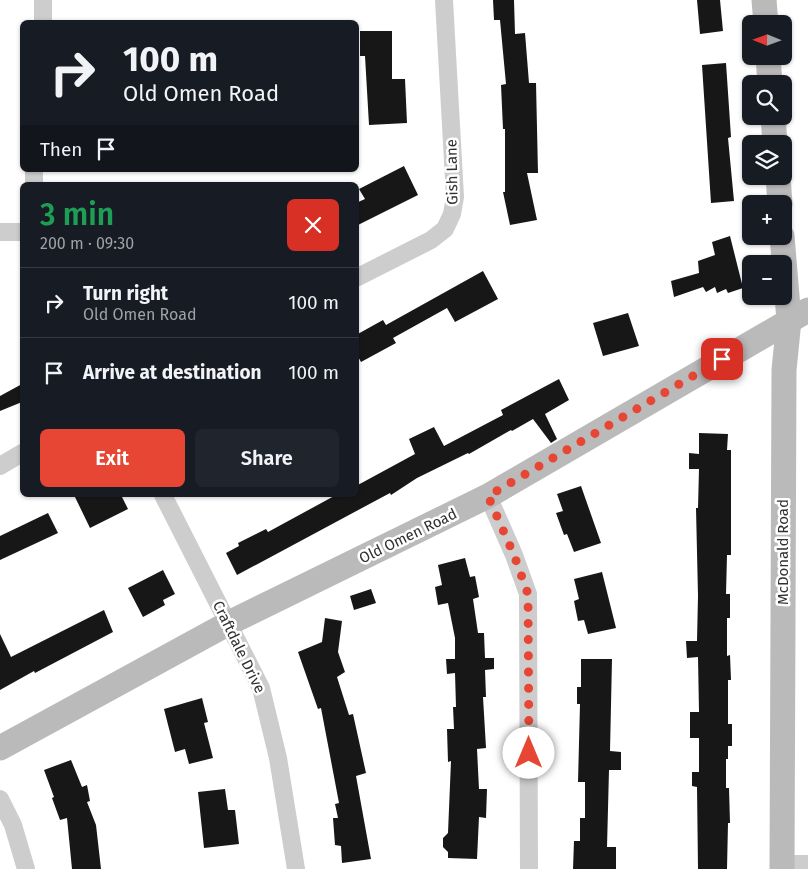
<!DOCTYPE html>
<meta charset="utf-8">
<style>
body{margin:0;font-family:"Fira Sans",sans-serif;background:#20242c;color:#f1f3f6;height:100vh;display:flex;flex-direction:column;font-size:19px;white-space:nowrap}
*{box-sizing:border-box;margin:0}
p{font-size:16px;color:#9ea1a6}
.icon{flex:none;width:28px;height:28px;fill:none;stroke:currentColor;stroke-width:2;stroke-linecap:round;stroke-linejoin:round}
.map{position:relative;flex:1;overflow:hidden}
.drawer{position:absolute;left:20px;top:182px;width:339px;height:315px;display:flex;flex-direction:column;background:#171b24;border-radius:8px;box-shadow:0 1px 4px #0004}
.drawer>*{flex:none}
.banner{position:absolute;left:20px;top:20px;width:339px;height:152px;border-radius:8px;box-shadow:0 1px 4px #0004;background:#171b24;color:#f1f3f6;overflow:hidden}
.needle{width:32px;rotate:271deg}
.controls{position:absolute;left:742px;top:15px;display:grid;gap:10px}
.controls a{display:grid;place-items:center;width:50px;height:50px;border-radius:8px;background:#171b24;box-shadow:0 1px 4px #0004;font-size:25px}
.pin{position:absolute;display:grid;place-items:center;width:42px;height:42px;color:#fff;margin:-21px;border-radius:10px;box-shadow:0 2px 8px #0006}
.me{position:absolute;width:55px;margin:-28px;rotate:0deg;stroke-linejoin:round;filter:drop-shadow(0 0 4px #0008)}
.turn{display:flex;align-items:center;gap:18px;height:105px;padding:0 20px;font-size:22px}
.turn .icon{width:65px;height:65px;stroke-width:2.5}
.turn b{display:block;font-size:35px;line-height:42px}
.then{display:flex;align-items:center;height:48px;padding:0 20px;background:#0003;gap:10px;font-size:19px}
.round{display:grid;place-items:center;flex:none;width:52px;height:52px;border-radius:8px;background:#20242c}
.headline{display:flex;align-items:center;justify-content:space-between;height:85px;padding:0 20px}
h1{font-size:30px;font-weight:600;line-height:38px;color:#1e9e55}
.cta{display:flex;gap:10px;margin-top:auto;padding:10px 20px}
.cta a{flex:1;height:58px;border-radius:8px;background:#e64633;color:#fff;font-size:20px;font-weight:600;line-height:58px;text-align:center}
.cta a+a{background:#20242c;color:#f1f3f6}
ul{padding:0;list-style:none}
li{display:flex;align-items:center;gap:15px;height:70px;padding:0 20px;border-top:1px solid #363941}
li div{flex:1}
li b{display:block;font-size:19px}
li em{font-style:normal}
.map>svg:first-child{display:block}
.building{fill:#171717}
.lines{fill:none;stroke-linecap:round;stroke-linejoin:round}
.street{stroke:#cdcdcd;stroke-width:18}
.secondary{stroke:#bababa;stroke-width:25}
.route{stroke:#e64633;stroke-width:9;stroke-dasharray:0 16.2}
.labels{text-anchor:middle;stroke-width:5;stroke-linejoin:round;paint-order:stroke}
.street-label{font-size:15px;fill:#303030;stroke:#fff}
</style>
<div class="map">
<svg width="808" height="869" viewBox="0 0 808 869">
<rect width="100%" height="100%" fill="#fff"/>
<!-- building -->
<g class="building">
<path d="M493 0H514L515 34 525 33 529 83H536L538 173H527L537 220 510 225 503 192H505V129H503L501 85 506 84 500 20H494Z"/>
<path d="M697 0H720L723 31 700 34Z"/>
<path d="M360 31H392V79H405L407 123 369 125 365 56H360Z"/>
<path d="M726 63 731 137 728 138 734 201 711 203 702 65Z"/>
<path d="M404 166 418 195 356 226V203L365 199 359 189Z"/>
<path d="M730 236 743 288 728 293 726 289 717 293 715 287 706 292 703 287 674 297 671 281 699 273 698 261 715 255 712 242Z"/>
<path d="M483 271 498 299 455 322 447 308 393 338 396 343 361 362 356 353V335L383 320 386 325Z"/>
<path d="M628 313 639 346 603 356 593 323Z"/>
<path d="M559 379 569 400 545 414 557 439 551 443 533 419 512 431 511 430 469 454 468 453 417 478 391 495 390 493 237 575 226 553 239 546 238 543 266 529 268 532 336 495H356V486L415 454 409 439 434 427 444 446 503 415 501 410Z"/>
<path d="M22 384V402L0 411V396Z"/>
<path d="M699 433 728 434 727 450H731V555H727L726 594H730V618H727V656L730 655 731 680H728V724H732V746H728V759H726V788H729L730 823H728L727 869H698L697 787 692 786V772H699V738H690V712H699L698 657 687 658 686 641H697L698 596 696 508H698L699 469H689V453L699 454Z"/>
<path d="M581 486 601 543 574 552 567 534 564 535 556 513 563 511 557 494Z"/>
<path d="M74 495H121L128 509 90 528Z"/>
<path d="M48 513 58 533 0 560V536Z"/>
<path d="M465 558 470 577 475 576 479 597 473 599 478 633H484L485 658H494V669L485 670 486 697H483L486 748 477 749 479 789H487L486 818 479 817 477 859 448 858V852L443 847V838L448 833 451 761 448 762 447 729H454L453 707H456L455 673 447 674 446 659H455V638L448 603 438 605 435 587 442 585 438 565Z"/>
<path d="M163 570 175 594 163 600 165 605 143 617 128 588Z"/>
<path d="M602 572 616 628 588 634 584 620 578 621 574 601 579 599 574 579Z"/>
<path d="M371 589 376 603 354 610 350 596Z"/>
<path d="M104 610 113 632 35 673 34 671 0 690V634L11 657Z"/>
<path d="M325 618 342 621 338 652 345 672 337 677 349 715 353 714 366 773 356 776 371 859 342 863 341 846 335 845 333 818H338L335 804 339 803 321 708 318 709 298 652 322 642Z"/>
<path d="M581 659H612L610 751 621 752V770H609L607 847H616V869H573L574 841H580V818H585V782H578L580 704H577V687H581Z"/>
<path d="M202 698 208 722 204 723 213 758 189 764 185 749 175 752 164 709Z"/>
<path d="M71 760 82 787 87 785 90 801 87 802 96 825 101 869H72L67 818 60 820 52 798 54 797 44 770Z"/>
<path d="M225 789 228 810H235L239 844 204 848 198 792Z"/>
</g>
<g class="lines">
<!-- street -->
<g class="street">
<path d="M43 22V0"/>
<path d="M34 185V170"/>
<path d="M0 232H22"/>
<path d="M356 278 431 240 445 229 452 214 455 197 444 0"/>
<path d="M0 466 22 453"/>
<path d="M163 495 261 688 278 758 296 869"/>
<path d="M488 496 514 555 528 594 529 869"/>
<path d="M0 799 13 825 26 869"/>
<path d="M782 864H808"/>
</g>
<!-- secondary -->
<g class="secondary">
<path d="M764 0 766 24"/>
<path d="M768 56 770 84"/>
<path d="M773 116 775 144"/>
<path d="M778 176 780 204"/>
<path d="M0 748 229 623 488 496 808 310"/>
<path d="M782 869 784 370 789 320 782 236"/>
</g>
</g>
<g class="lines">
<!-- route -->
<path class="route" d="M529 753 528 594 514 555 488 496 722 359"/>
</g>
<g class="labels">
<!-- street labels -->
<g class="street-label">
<text transform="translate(452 172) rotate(-91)" y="5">Gish Lane</text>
<text transform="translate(408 536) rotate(-26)" y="5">Old Omen Road</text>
<text transform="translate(783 552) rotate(-90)" y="5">McDonald Road</text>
<text transform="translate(239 647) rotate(64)" y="5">Craftdale Drive</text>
</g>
</g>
</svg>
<div class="controls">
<a><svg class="needle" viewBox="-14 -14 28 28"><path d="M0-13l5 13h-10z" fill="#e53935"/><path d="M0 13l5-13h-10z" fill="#9ea1a6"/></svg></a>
<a><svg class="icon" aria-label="search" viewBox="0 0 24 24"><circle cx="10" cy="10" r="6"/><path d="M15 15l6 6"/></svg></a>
<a><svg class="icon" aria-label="layers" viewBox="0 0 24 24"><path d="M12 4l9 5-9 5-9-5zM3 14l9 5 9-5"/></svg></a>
<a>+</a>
<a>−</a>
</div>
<div class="pin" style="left:722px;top:359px;background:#d93025"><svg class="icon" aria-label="arrive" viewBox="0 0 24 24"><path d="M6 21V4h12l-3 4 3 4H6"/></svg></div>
<svg class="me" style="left:529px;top:753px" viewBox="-20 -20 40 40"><circle r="19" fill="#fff"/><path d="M0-13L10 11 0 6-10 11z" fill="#e64633"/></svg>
<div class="banner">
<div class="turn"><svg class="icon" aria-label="right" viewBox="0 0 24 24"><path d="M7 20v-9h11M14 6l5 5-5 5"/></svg><div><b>100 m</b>Old Omen Road</div></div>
<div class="then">Then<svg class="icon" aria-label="arrive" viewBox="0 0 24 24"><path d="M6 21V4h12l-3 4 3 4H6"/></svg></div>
</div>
<section class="drawer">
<div class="headline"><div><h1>3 min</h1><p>200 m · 09:30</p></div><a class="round" style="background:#d93025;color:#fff"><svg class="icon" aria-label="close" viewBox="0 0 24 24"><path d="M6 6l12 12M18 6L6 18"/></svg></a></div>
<ul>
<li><svg class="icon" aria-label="right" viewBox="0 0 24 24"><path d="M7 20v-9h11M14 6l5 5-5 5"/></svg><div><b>Turn right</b><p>Old Omen Road</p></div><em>100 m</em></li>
<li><svg class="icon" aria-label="arrive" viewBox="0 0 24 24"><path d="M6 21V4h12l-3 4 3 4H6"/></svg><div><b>Arrive at destination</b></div><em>100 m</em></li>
</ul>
<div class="cta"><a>Exit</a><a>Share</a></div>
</section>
</div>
